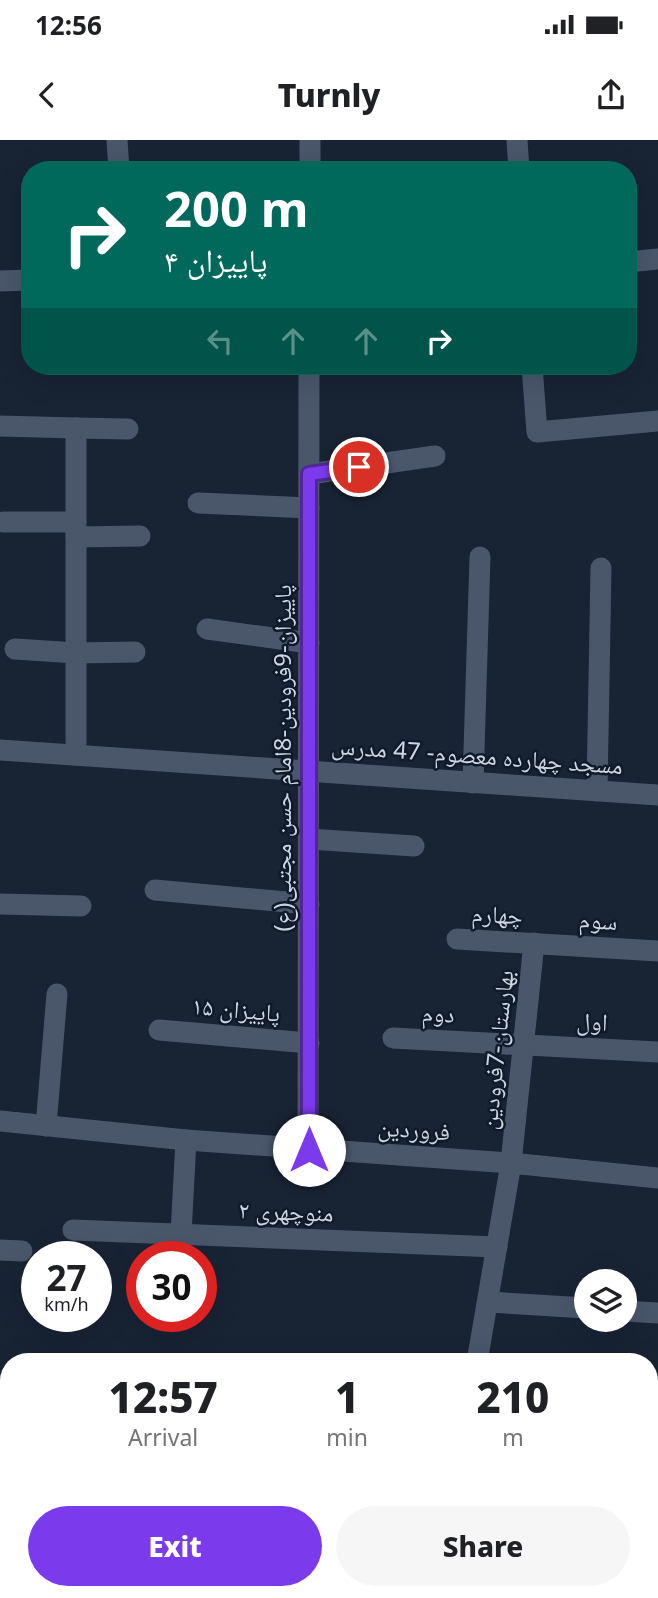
<!DOCTYPE html>
<meta charset="utf-8">
<style>
body{margin:0;font-family:"Noto Sans","Noto Naskh Arabic",sans-serif;background:#f6f6f6;color:#202124;height:100vh;display:flex;flex-direction:column;font-size:26px;white-space:nowrap}
*{box-sizing:border-box;margin:0}
p{font-size:23px;color:#757577}
.icon{flex:none;width:38px;height:38px;fill:none;stroke:currentColor;stroke-width:2;stroke-linecap:round;stroke-linejoin:round}
.map{position:relative;flex:1;overflow:hidden}
.drawer{position:absolute;left:0px;top:1213px;width:658px;height:247px;display:flex;flex-direction:column;background:#fff;border-radius:28px 28px 0 0;box-shadow:0 7px 28px #0002}
.drawer>*{flex:none}
.top-card{position:absolute;left:21px;top:21px;width:616px;height:214px;border-radius:28px;box-shadow:0 7px 28px #0002;background:#00695c;color:#fff;overflow:hidden}
.controls{position:absolute;left:574px;top:1129px;display:grid;gap:14px}
.controls a{display:grid;place-items:center;width:63px;height:63px;border-radius:50%;background:#fff;box-shadow:0 7px 28px #0002;font-size:35px}
.speed{position:absolute;left:21px;top:1101px;display:flex;gap:14px;font-size:35px;font-weight:700;text-align:center}
.speed>*{display:grid;place-content:center;width:91px;height:91px;border-radius:50%;background:#fff;box-shadow:0 7px 28px #0002;line-height:1}
.speed small{font-size:18px;font-weight:400}
.speed .limit{border:10px solid #d22;background:#fff;color:#111}
.pin{position:absolute;display:grid;place-items:center;width:60px;height:60px;color:#fff;margin:-30px;border:4px solid #fff;border-radius:50%;box-shadow:0 2px 7px #0007}
.me{position:absolute;width:77px;margin:-38px;rotate:0deg;stroke-linejoin:round;filter:drop-shadow(0 0 5px #0008)}
.turn{display:flex;align-items:center;gap:24px;height:147px;padding:0 28px;font-size:32px}
.turn .icon{width:91px;height:91px;stroke-width:2.5}
.turn b{display:block;font-size:49px;line-height:60px}
.lanes{display:flex;align-items:center;height:66px;padding:0 28px;background:#0003;justify-content:center;gap:35px;direction:ltr}
.lanes .off{opacity:.35}
.eta{display:flex;justify-content:space-evenly;align-items:center;height:119px;text-align:center}
.eta b{font-size:42px;font-weight:800;line-height:49px}
.primary-button{display:flex;gap:14px;margin-top:auto;padding:14px 28px}
.primary-button a{flex:1;height:80px;border-radius:42px;background:#7c3aed;color:#fff;font-size:28px;font-weight:800;line-height:80px;text-align:center}
.primary-button a+a{background:#f6f6f6;color:#202124}
.status{display:flex;justify-content:space-between;align-items:center;height:49px;padding:0 35px;background:#fff;direction:ltr}
.status svg{height:19px;fill:currentColor}
header{display:flex;justify-content:space-between;align-items:center;height:91px;padding:0 28px;background:#fff;font-size:32px;font-weight:800}
.map>svg:first-child{display:block}
.lines{fill:none;stroke-linecap:round;stroke-linejoin:round}
.minor{stroke:#4a576b;stroke-width:21}
.tertiary{stroke:#4a576b;stroke-width:21}
.route-casing{stroke:#51269a;stroke-width:18}
.route{stroke:#7c3aed;stroke-width:12}
.labels{text-anchor:middle;stroke-width:5;stroke-linejoin:round;paint-order:stroke}
.street-label{font-size:24px;fill:#cdd5e1;stroke:#0f1a2a}
</style>
<div class="status"><b>12:56</b><svg viewBox="0 0 49 12"><path d="M0 12V9h3v3zM5 12V6h3v6zM10 12V3h3v9zM15 12V0h3v12zM26 1h20v11H26zM47 4h2v5h-2z"/></svg></div>
<header><svg class="icon" aria-label="back" viewBox="0 0 24 24"><path d="M15 5l-7 7 7 7"/></svg>Turnly<svg class="icon" aria-label="share" viewBox="0 0 24 24"><path d="M12 15V3M7 8l5-5 5 5M5 13v7h14v-7"/></svg></header>
<div class="map">
<svg width="658" height="1458" viewBox="0 0 658 1458">
<rect width="100%" height="100%" fill="#182334"/>
<g class="lines">
<!-- minor -->
<g class="minor">
<path d="M117 0 119 30"/>
<path d="M517 0 519 30"/>
<path d="M310 30V0"/>
<path d="M628 122 658 119"/>
<path d="M0 141 30 140"/>
<path d="M532 226 537 292 658 281"/>
<path d="M0 286 76 288V615"/>
<path d="M76 288 128 289"/>
<path d="M309 334 435 316"/>
<path d="M198 363 309 368"/>
<path d="M3 382H76"/>
<path d="M76 397 140 396"/>
<path d="M207 489 309 503"/>
<path d="M15 509 76 513 135 512"/>
<path d="M0 610 658 655"/>
<path d="M473 643 480 417"/>
<path d="M597 651 601 428"/>
<path d="M309 699 414 706"/>
<path d="M155 750 309 764"/>
<path d="M0 764 81 766"/>
<path d="M457 799 658 811"/>
<path d="M159 890 309 903"/>
<path d="M393 898 658 912"/>
<path d="M46 986 57 854"/>
<path d="M308 1010 309 226"/>
<path d="M73 1090 497 1107"/>
<path d="M181 1094 186 1000"/>
<path d="M0 1110 22 1111"/>
<path d="M489 1162 586 1168"/>
<path d="M625 1171 658 1173"/>
<path d="M477 1222 511 1023 534 803"/>
<path d="M0 1245H9"/>
<path d="M649 1315H658"/>
<path d="M0 1338H9"/>
<path d="M441 1458 442 1451"/>
</g>
<!-- tertiary -->
<path class="tertiary" d="M0 981 186 1000 511 1023 658 1038"/>
</g>
<g class="lines">
<!-- route casing -->
<g class="route-casing">
<path id="route" d="M309 1010V334L359 327"/>
</g>
<!-- route -->
<use href="#route" class="route"/>
</g>
<g class="labels">
<!-- street labels -->
<g class="street-label">
<text transform="translate(477 616) rotate(4)" y="8">مسجد چهارده معصوم- 47 مدرس</text>
<text transform="translate(283 618) rotate(-90)" y="8">پاییزان-9فرودین-8امام حسن مجتبی(ع)</text>
<text transform="translate(497 775) rotate(3)" y="8">چهارم</text>
<text transform="translate(598 781) rotate(3)" y="8">سوم</text>
<text transform="translate(236 870) rotate(5)" y="8">پاییزان ۱۵</text>
<text transform="translate(438 874) rotate(2)" y="8">دوم</text>
<text transform="translate(592 882) rotate(3)" y="8">اول</text>
<text transform="translate(497 910) rotate(-84)" y="8">بهارستان-7فرودین</text>
<text transform="translate(414 990) rotate(4)" y="8">فروردین</text>
<text transform="translate(286 1072) rotate(2)" y="8">منوچهری ۲</text>
</g>
</g>
</svg>
<div class="controls">
<a><svg class="icon" aria-label="layers" viewBox="0 0 24 24"><path d="M12 4l9 5-9 5-9-5zM3 14l9 5 9-5"/></svg></a>
</div>
<div class="speed"><div>27<small>km/h</small></div><div class="limit">30</div></div>
<div class="pin" style="left:359px;top:327px;background:#d93025"><svg class="icon" aria-label="arrive" viewBox="0 0 24 24"><path d="M6 21V4h12l-3 4 3 4H6"/></svg></div>
<svg class="me" style="left:309px;top:1010px" viewBox="-20 -20 40 40"><circle r="19" fill="#fff"/><path d="M0-13L10 11 0 6-10 11z" fill="#7c3aed"/></svg>
<div class="top-card">
<div class="turn"><svg class="icon" aria-label="right" viewBox="0 0 24 24"><path d="M7 20v-9h11M14 6l5 5-5 5"/></svg><div><b>200 m</b>پاییزان ۴</div></div>
<div class="lanes"><svg class="icon off" aria-label="left" viewBox="0 0 24 24"><path d="M17 20v-9H6M10 6l-5 5 5 5"/></svg><svg class="icon off" aria-label="ahead" viewBox="0 0 24 24"><path d="M12 20V5M6 11l6-6 6 6"/></svg><svg class="icon off" aria-label="ahead" viewBox="0 0 24 24"><path d="M12 20V5M6 11l6-6 6 6"/></svg><svg class="icon" aria-label="right" viewBox="0 0 24 24"><path d="M7 20v-9h11M14 6l5 5-5 5"/></svg></div>
</div>
<section class="drawer">
<div class="eta">
<div><b>12:57</b><p>Arrival</p></div>
<div><b>1</b><p>min</p></div>
<div><b>210</b><p>m</p></div>
</div>
<div class="primary-button"><a>Exit</a><a>Share</a></div>
</section>
</div>
